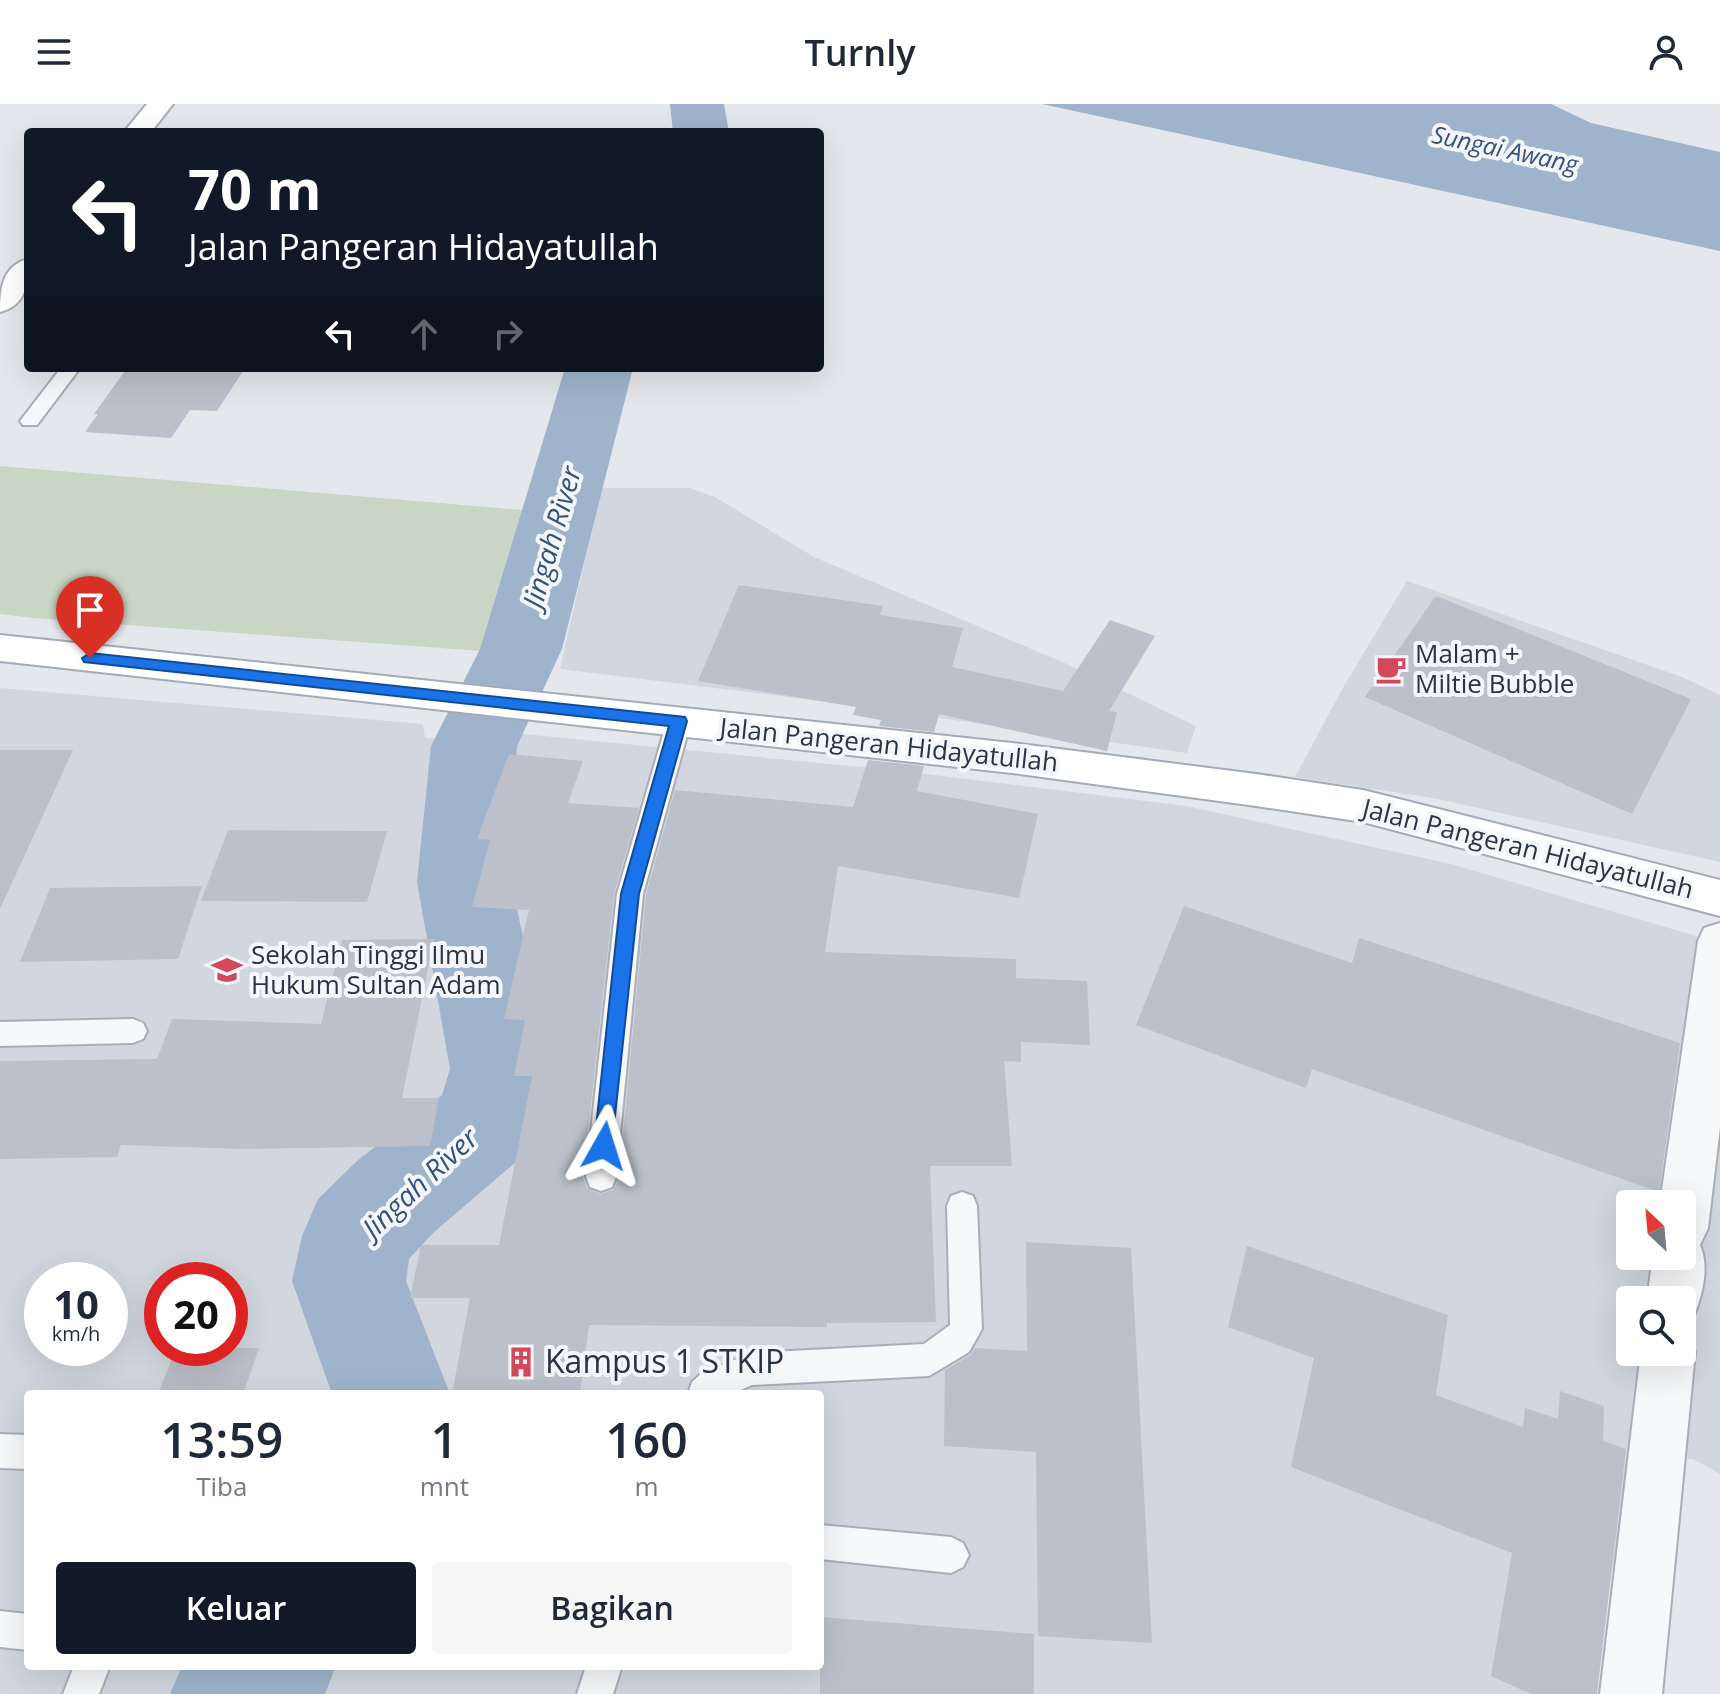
<!DOCTYPE html>
<html lang="id">
<style>
body{margin:0;font-family:"Open Sans",sans-serif;background:#f6f6f7;color:#1f2937;height:100vh;display:flex;flex-direction:column;font-size:30px;white-space:nowrap}
*{box-sizing:border-box;margin:0}
p{font-size:26px;color:#747a83}
.icon{flex:none;width:44px;height:44px;fill:none;stroke:currentColor;stroke-width:2;stroke-linecap:round;stroke-linejoin:round}
.map{position:relative;flex:1;overflow:hidden}
.sheet{position:absolute;left:24px;top:1286px;width:800px;height:280px;display:flex;flex-direction:column;background:#fff;border-radius:8px;box-shadow:0 8px 32px #0002}
.sheet>*{flex:none}
.top-card{position:absolute;left:24px;top:24px;width:800px;height:244px;border-radius:8px;box-shadow:0 8px 32px #0002;background:#111827;color:#fff;overflow:hidden}
.needle{width:52px;rotate:334deg}
.controls{position:absolute;left:1616px;top:1086px;display:grid;gap:16px}
.controls a{display:grid;place-items:center;width:80px;height:80px;border-radius:8px;background:#fff;box-shadow:0 8px 32px #0002;font-size:40px}
.speed{position:absolute;left:24px;top:1158px;display:flex;gap:16px;font-size:40px;font-weight:700;text-align:center}
.speed>*{display:grid;place-content:center;width:104px;height:104px;border-radius:50%;background:#fff;box-shadow:0 8px 32px #0002;line-height:1}
.speed small{font-size:20px;font-weight:400}
.speed .limit{border:12px solid #d22;background:#fff;color:#111}
.pin{position:absolute;display:grid;place-items:center;width:68px;height:68px;color:#fff;margin:-82px -34px;border-radius:50% 50% 50% 0;rotate:-45deg;box-shadow:0 0 8px #0007}
.pin .icon{rotate:45deg}
.me{position:absolute;width:88px;margin:-44px;rotate:6deg;stroke-linejoin:round;filter:drop-shadow(0 0 6px #0008)}
.turn{display:flex;align-items:center;gap:28px;height:168px;padding:0 32px;font-size:36px}
.turn .icon{width:104px;height:104px;stroke-width:2.5}
.turn b{display:block;font-size:56px;line-height:68px}
.lanes{display:flex;align-items:center;height:76px;padding:0 32px;background:#0003;justify-content:center;gap:40px;direction:ltr}
.lanes .off{opacity:.35}
.eta{display:flex;justify-content:space-evenly;align-items:center;height:136px;text-align:center}
.eta b{font-size:48px;font-weight:600;line-height:56px}
.action{display:flex;gap:16px;margin-top:auto;padding:16px 32px}
.action a{flex:1;height:92px;border-radius:8px;background:#111827;color:#fff;font-size:32px;font-weight:600;line-height:92px;text-align:center}
.action a+a{background:#f6f6f7;color:#1f2937}
header{display:flex;justify-content:space-between;align-items:center;height:104px;padding:0 32px;background:#fff;font-size:36px;font-weight:600}
.map>svg:first-child{display:block}
.built{fill:#d2d6de;fill-rule:evenodd}
.green{fill:#c9d6c5}
.water{fill:#9fb4cc}
.lines{fill:none;stroke-linecap:round;stroke-linejoin:round}
.river{fill:#9fb4cc;fill-rule:evenodd}
.building{fill:#bbc0ca}
.lane-casing{stroke:#a9aeb7;stroke-width:4}
.street-casing{stroke:#a9aeb7;stroke-width:4}
.secondary-casing{stroke:#a9aeb7;stroke-width:4}
.primary-casing{stroke:#a3abb8;stroke-width:4}
.lane{fill:#f7f8fa;fill-rule:evenodd}
.street{fill:#f7f8fa;fill-rule:evenodd}
.secondary{fill:#fff;fill-rule:evenodd}
.primary{fill:#fff;fill-rule:evenodd}
.route{fill:#1a73e8;stroke:#114b97;stroke-width:2}
.labels{text-anchor:middle;stroke-width:8;stroke-linejoin:round;paint-order:stroke}
.far-water-label{font-size:24px;font-style:italic;fill:#34527a;stroke:#f4f6f9}
.poi-label{font-size:26px;fill:#2b3445;stroke:#f4f6f9;text-anchor:start}
.street-label{font-size:26px;fill:#2b3445;stroke:#f4f6f9}
.water-label{font-size:28px;font-style:italic;fill:#34527a;stroke:#f4f6f9}
.near-poi-label{font-size:32px;fill:#2b3445;stroke:#f4f6f9;text-anchor:start}
</style>
<header><svg class="icon" aria-label="menu" viewBox="0 0 24 24"><path d="M4 6h16M4 12h16M4 18h16"/></svg>Turnly<svg class="icon" aria-label="person" viewBox="0 0 24 24"><circle cx="12" cy="8" r="4"/><path d="M4 21q1-7 8-7t8 7"/></svg></header>
<div class="map">
<svg width="1720" height="1590" viewBox="0 0 1720 1590">
<rect width="100%" height="100%" fill="#e4e7ec"/>
<!-- built -->
<g class="built">
<path d="M601 384H690L715 393 814 453 1067 560 1196 622 1187 649 812 596 560 565Z"/>
<path d="M1407 477 1682 573 1720 591V758L1438 695 1295 673 1344 582Z"/>
<path d="M0 584 423 620 425 634 444 635 451 813 475 935 471 1013 446 1030 444 1043 409 1056 389 1070 320 1153 340 1290H28V1562H218L189 1590H0ZM42 1176H110V1244H42ZM162 1176H230V1244H162Z"/>
<path d="M502 628 901 667 1186 702 1451 760 1720 839V1370L1693 1355H1632L1590 1590H279L287 1562H820V1290H364L380 1235 364 1214 377 1155 411 1126 416 1109 435 1108 482 1087 495 880 476 810 487 655ZM1630 1100H1682V1152H1630ZM1630 1196H1682V1248H1630Z"/>
</g>
<!-- green -->
<path class="green" d="M0 362 523 406 482 547 33 514 0 510Z"/>
<!-- water -->
<path class="water" d="M1042 0H1551L1591 19 1720 48V147Z"/>
<g class="lines">
<!-- river -->
<g class="river">
<path d="M670 0H724L729 28H673Z"/>
<path d="M565 264H633L562 545 517 642 511 778 552 965 540 1018 524 1051 433 1129 409 1155 406 1177 450 1290H332L292 1177 302 1132 318 1095 357 1057 442 991 450 965 417 778 431 642 480 545Z"/>
<path d="M182 1562H336L325 1590H170Z"/>
</g>
</g>
<!-- building -->
<g class="building">
<path d="M127 264H245L217 307 190 306 171 334 85 328 98 310H94Z"/>
<path d="M739 481 883 502 880 511 963 524 952 563 1063 587 1110 516 1155 532 1109 607 1117 608 1107 647 939 610 934 628 879 622 881 616 853 611 856 603 698 577Z"/>
<path d="M1436 492 1691 595 1632 710 1365 593Z"/>
<path d="M0 646H73L0 805Z"/>
<path d="M509 650 583 657 568 699 639 704 614 790 583 1073 587 1084 600 1090 613 1086 619 1073 646 791 675 686 853 703 868 656 924 662 917 687 1038 710 1019 794 838 762 825 848 1016 855V874L1087 877 1090 941 1021 938V958L1004 957 1012 1062H930L936 1218 827 1219V1223L589 1221 580 1290H452L470 1194H410L421 1141H499L532 972H514L525 916 504 915 529 806 472 803 490 736 477 735Z"/>
<path d="M228 726 387 727 367 798 201 797Z"/>
<path d="M202 782 178 855 20 858 50 784Z"/>
<path d="M1184 802 1352 859 1359 834 1680 939 1659 1088 1312 965 1306 984 1136 921Z"/>
<path d="M434 835 402 994H439L430 1042 246 1045 121 1041 117 1053 0 1055V957L157 955 172 915 321 920 342 836Z"/>
<path d="M1026 1138 1131 1144 1152 1539 1038 1532 1036 1348 944 1342 945 1266 971 1251 975 1244 1027 1247Z"/>
<path d="M1247 1142 1448 1211 1436 1291 1523 1323 1525 1304 1558 1315 1560 1287 1604 1302 1603 1337 1626 1345 1597 1590H1531L1491 1572 1512 1449 1291 1363 1314 1254 1228 1223Z"/>
<path d="M176 1244H259L243 1290H158Z"/>
<path d="M820 1513 1034 1530V1590H820Z"/>
</g>
<g class="lines">
<!-- lane casing -->
<g class="lane-casing">
<g id="lane">
<path d="M61 264H80L37 321H23L20 317Z"/>
<path d="M679 608 687 611 691 617 643 790 616 1073 612 1083 601 1087 590 1083 586 1073 617 790 667 617 671 611Z"/>
<path d="M133 915 143 919 147 927 143 935 133 939 0 942V918Z"/>
<path d="M962 1088 973 1092 977 1102 982 1225 969 1248 929 1272 752 1281 732 1290H688L692 1278 702 1269 752 1249 924 1240 950 1221 947 1102 951 1092Z"/>
<path d="M0 1330 28 1331V1365L0 1364Z"/>
<path d="M820 1421 951 1433 963 1439 969 1451 963 1463 951 1469 820 1455Z"/>
<path d="M0 1507 28 1510V1546L0 1543Z"/>
<path d="M74 1562H110L99 1590H63Z"/>
<path d="M586 1562H622L613 1590H577Z"/>
</g>
</g>
<!-- street casing -->
<g class="street-casing">
<g id="street">
<path d="M1720 819V1023L1708 1124 1700 1141C1710 1163 1702 1193 1693 1214L1682 1219V1196H1647L1653 1152H1682V1100H1660L1698 837 1704 824Z"/>
<path d="M1682 1227 1687 1229 1695 1248 1662 1590H1600L1641 1248H1682Z"/>
</g>
</g>
<!-- secondary casing -->
<g class="secondary-casing">
<g id="secondary">
<path d="M147 0H173L151 28H124Z"/>
<path d="M28 155C28 179 27 201 0 208 0 185 2 162 28 155Z"/>
</g>
</g>
<!-- primary casing -->
<g class="primary-casing">
<path id="primary" d="M0 531 1012 639 1256 670 1363 686 1720 776V812L1363 718 1256 702 1012 669 0 557Z"/>
</g>
<!-- lane -->
<use href="#lane" class="lane"/>
<!-- street -->
<use href="#street" class="street"/>
<!-- secondary -->
<use href="#secondary" class="secondary"/>
<!-- primary -->
<use href="#primary" class="primary"/>
</g>
<!-- route -->
<path class="route" d="M90 549 685 613 687 617 639 790 611 1049 604 1051 597 1049 594 1042 621 790 669 622 84 558 82 554Z"/>
<!-- icons -->
<defs>
<g id="cafe-bare" transform="scale(2.4)"><path d="M-5.5-4.5H6V0H3Q3 3.5 0 3.5H-2.5Q-5.5 3.5-5.5 0ZM3-3.2v2h1.7v-2ZM-6 4.5H4V6H-6Z" fill="#d1495b" stroke="#f4f6f9" stroke-width="2.5" paint-order="stroke"/></g>
<g id="university-bare" transform="scale(2.4)"><path d="M0-5L7-2L0 1L-7-2ZM-4 1L0 2.5L4 1V4Q0 6-4 4Z" fill="#d1495b" stroke="#f4f6f9" stroke-width="2.5" paint-order="stroke"/></g>
<g id="building-bare" transform="scale(2.4)"><path d="M-4-6H4V6H1V3H-1V6H-4ZM-2.5-4.3h1.7v1.8h-1.7ZM.8-4.3h1.7v1.8H.8ZM-2.5-1h1.7V.8h-1.7ZM.8-1h1.7V.8H.8Z" fill="#d1495b" stroke="#f4f6f9" stroke-width="2.5" paint-order="stroke"/></g>
</defs>
<g fill-rule="evenodd">
<use href="#cafe-bare" x="1391" y="565"/>
<use href="#university-bare" x="227" y="866"/>
<use href="#building-bare" x="521" y="1258"/>
</g>
<g class="labels">
<!-- far-water labels -->
<g class="far-water-label">
<text transform="translate(1505 46) rotate(12)" y="8">Sungai Awang</text>
</g>
<!-- poi labels -->
<g class="poi-label">
<text x="1415" y="559">Malam +<tspan x="1415" dy="30">Miltie Bubble</tspan></text>
<text x="251" y="860">Sekolah Tinggi Ilmu<tspan x="251" dy="30">Hukum Sultan Adam</tspan></text>
</g>
<!-- street labels -->
<g class="street-label">
<text transform="translate(889 641) rotate(6)" y="9">Jalan Pangeran Hidayatullah</text>
<text transform="translate(1528 745) rotate(14)" y="9">Jalan Pangeran Hidayatullah</text>
</g>
<!-- water labels -->
<g class="water-label">
<text transform="translate(552 433) rotate(-74)" y="10">Jingah River</text>
<text transform="translate(420 1079) rotate(-43)" y="10">Jingah River</text>
</g>
<!-- near-poi labels -->
<g class="near-poi-label">
<text x="545" y="1269">Kampus 1 STKIP</text>
</g>
</g>
</svg>
<div class="controls">
<a><svg class="needle" viewBox="-14 -14 28 28"><path d="M0-13l5 13h-10z" fill="#e53935"/><path d="M0 13l5-13h-10z" fill="#747a83"/></svg></a>
<a><svg class="icon" aria-label="search" viewBox="0 0 24 24"><circle cx="10" cy="10" r="6"/><path d="M15 15l6 6"/></svg></a>
</div>
<div class="speed"><div>10<small>km/h</small></div><div class="limit">20</div></div>
<div class="pin" style="left:90px;top:554px;background:#d93025"><svg class="icon" aria-label="arrive" viewBox="0 0 24 24"><path d="M6 21V4h12l-3 4 3 4H6"/></svg></div>
<svg class="me" style="left:604px;top:1042px" viewBox="-20 -20 40 40"><path d="M0-17L14 15 0 8-14 15z" fill="#1a73e8" stroke="#fff" stroke-width="4"/></svg>
<div class="top-card">
<div class="turn"><svg class="icon" aria-label="left" viewBox="0 0 24 24"><path d="M17 20v-9H6M10 6l-5 5 5 5"/></svg><div><b>70 m</b>Jalan Pangeran Hidayatullah</div></div>
<div class="lanes"><svg class="icon" aria-label="left" viewBox="0 0 24 24"><path d="M17 20v-9H6M10 6l-5 5 5 5"/></svg><svg class="icon off" aria-label="ahead" viewBox="0 0 24 24"><path d="M12 20V5M6 11l6-6 6 6"/></svg><svg class="icon off" aria-label="right" viewBox="0 0 24 24"><path d="M7 20v-9h11M14 6l5 5-5 5"/></svg></div>
</div>
<section class="sheet">
<div class="eta">
<div><b>13:59</b><p>Tiba</p></div>
<div><b>1</b><p>mnt</p></div>
<div><b>160</b><p>m</p></div>
</div>
<div class="action"><a>Keluar</a><a>Bagikan</a></div>
</section>
</div>
